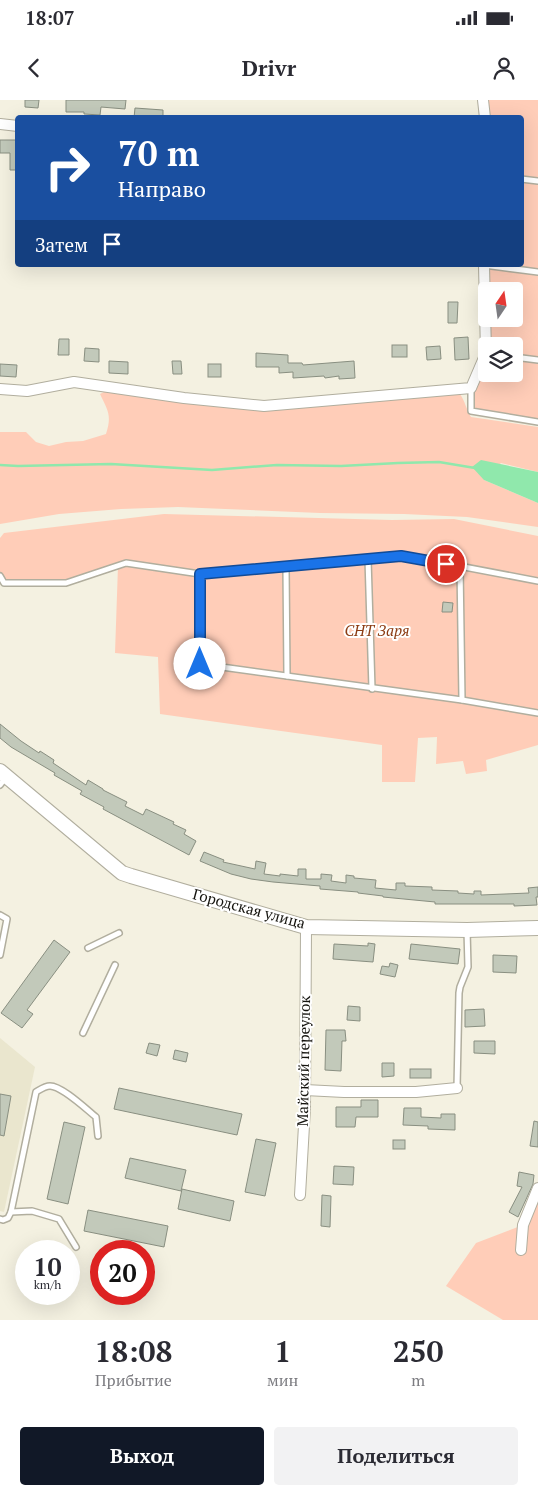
<!DOCTYPE html>
<html lang="ru">
<meta charset="utf-8">
<style>
body{margin:0;font-family:"PT Serif",serif;background:#f2f2f3;color:#2b2b33;height:100vh;display:flex;flex-direction:column;font-size:19px;white-space:nowrap}
*{box-sizing:border-box;margin:0}
p{font-size:16px;color:#7c7c81}
.icon{flex:none;width:28px;height:28px;fill:none;stroke:currentColor;stroke-width:2;stroke-linecap:round;stroke-linejoin:round}
.map{position:relative;height:1220px;overflow:hidden}
.drawer{display:flex;flex-direction:column;background:#fff;flex:1}
.drawer>*{flex:none}
.banner{position:absolute;left:15px;top:15px;width:509px;height:152px;border-radius:5px;box-shadow:0 5px 20px #0002;background:#1a4fa0;color:#fff;overflow:hidden}
.needle{width:32px;rotate:13deg}
.fabs{position:absolute;left:478px;top:182px;display:grid;gap:10px}
.fabs a{display:grid;place-items:center;width:45px;height:45px;border-radius:5px;background:#fff;box-shadow:0 5px 20px #0002;font-size:25px}
.speed{position:absolute;left:15px;top:1140px;display:flex;gap:10px;font-size:25px;font-weight:700;text-align:center}
.speed>*{display:grid;place-content:center;width:65px;height:65px;border-radius:50%;background:#fff;box-shadow:0 5px 20px #0002;line-height:1}
.speed small{font-size:12px;font-weight:400}
.speed .limit{border:8px solid #d22;background:#fff;color:#111}
.pin{position:absolute;display:grid;place-items:center;width:42px;height:42px;color:#fff;margin:-21px;border:2px solid #fff;border-radius:50%;box-shadow:0 1px 5px #0007}
.me{position:absolute;width:55px;margin:-28px;rotate:0deg;stroke-linejoin:round;filter:drop-shadow(0 0 4px #0008)}
.turn{display:flex;align-items:center;gap:18px;height:105px;padding:0 20px;font-size:22px}
.turn .icon{width:65px;height:65px;stroke-width:2.5}
.turn b{display:block;font-size:35px;line-height:42px}
.then{display:flex;align-items:center;height:48px;padding:0 20px;background:#0003;gap:10px;font-size:19px}
.eta{display:flex;justify-content:space-evenly;align-items:center;height:85px;text-align:center}
.eta b{font-size:30px;font-weight:700;line-height:35px}
.action{display:flex;gap:10px;margin-top:auto;padding:10px 20px}
.action a{flex:1;height:58px;border-radius:5px;background:#111827;color:#fff;font-size:20px;font-weight:700;line-height:58px;text-align:center}
.action a+a{background:#f2f2f3;color:#2b2b33}
.status{display:flex;justify-content:space-between;align-items:center;height:35px;padding:0 25px;background:#fff;direction:ltr}
.status svg{height:14px;fill:currentColor}
header{display:flex;justify-content:space-between;align-items:center;height:65px;padding:0 20px;background:#fff;font-size:22px;font-weight:700}
.map>svg:first-child{display:block}
.built{fill:#eae6ce}
.green{fill:#ffcdb8;fill-rule:evenodd}
.water{fill:#90e8ac}
.lines{fill:none;stroke-linecap:round;stroke-linejoin:round}
.stream{stroke:#90e8ac;stroke-width:2.5}
.building{fill:#c2c9ba;stroke:#898f81}
.lane-casing{stroke:#b1ae9e;stroke-width:8}
.street-casing{stroke:#b1ae9e;stroke-width:12}
.secondary-casing{stroke:#b1ae9e;stroke-width:16}
.lane{stroke:#fff;stroke-width:5}
.street{stroke:#fff;stroke-width:10}
.secondary{stroke:#fff;stroke-width:14}
.route-casing{stroke:#114b97;stroke-width:12}
.route{stroke:#1a73e8;stroke-width:9}
.labels{text-anchor:middle;stroke-width:4;stroke-linejoin:round;paint-order:stroke}
.park-label{font-size:15px;font-style:italic;fill:#8c3c13;stroke:#fff}
.street-label{font-size:15px;fill:#14130e;stroke:#fff}
</style>
<div class="status"><b>18:07</b><svg viewBox="0 0 49 12"><path d="M0 12V9h3v3zM5 12V6h3v6zM10 12V3h3v9zM15 12V0h3v12zM26 1h20v11H26zM47 4h2v5h-2z"/></svg></div>
<header><svg class="icon" aria-label="back" viewBox="0 0 24 24"><path d="M15 5l-7 7 7 7"/></svg>Drivr<svg class="icon" aria-label="person" viewBox="0 0 24 24"><circle cx="12" cy="8" r="4"/><path d="M4 21q1-7 8-7t8 7"/></svg></header>
<div class="map">
<svg width="538" height="1220" viewBox="0 0 538 1220">
<rect width="100%" height="100%" fill="#f4f1e1"/>
<!-- built -->
<path class="built" d="M0 938 35 967 4 1112 0 1111Z"/>
<!-- green -->
<g class="green">
<path d="M483 0H538V322L471 311V288L486 253 484 165H521V18L485 17ZM486 191H514V219H486ZM486 246H514V274H486Z"/>
<path d="M106 291 264 310 460 294C465 301 466 309 471 317L538 327V372L501 363 484 380 538 403V427L467 417 404 414 320 413 178 407 121 409 59 414 0 424V332H26L36 342 49 346 66 342 83 341 106 334C112 315 108 311 100 294Z"/>
<path d="M164 414 392 420 454 419 538 436V645L486 660 487 671 466 674 463 661 436 664 437 637 418 638 415 682H382V645L160 614 158 557 115 553 118 466 66 483H4L0 476V438L4 433Z"/>
<path d="M538 1088V1220H503L446 1186 476 1143 523 1125Z"/>
</g>
<!-- water -->
<path class="water" d="M481 360 538 372V403L484 380 472 367Z"/>
<g class="lines">
<!-- stream -->
<path class="stream" d="M0 365 18 366 111 364 212 370 277 365 341 366 398 363 439 362 475 368"/>
</g>
<!-- building -->
<g class="building">
<path d="M25 0H39L38 8 25 7Z"/>
<path d="M66 0H126L125 9 101 7 100 15 84 14V12H66Z"/>
<path d="M135 8 163 10V18H134Z"/>
<path d="M0 40H18V70H10V53H0Z"/>
<path d="M448 202H458L457 223H448Z"/>
<path d="M468 237 469 259 455 260 454 238Z"/>
<path d="M59 239H69V255H58Z"/>
<rect x="392" y="245" width="15" height="12"/>
<path d="M440 246 441 259 427 260 426 247Z"/>
<path d="M85 248 99 249V262L84 261Z"/>
<path d="M256 253 288 255V263H302L303 265 354 261 355 278 339 279V276L325 278 324 276 293 278V272L279 273V267H256Z"/>
<path d="M109 261 128 262V274L109 273Z"/>
<path d="M172 261H181L182 274H173Z"/>
<path d="M0 264 17 265 16 277 0 276Z"/>
<rect x="208" y="264" width="13" height="13"/>
<path d="M443 502 453 503 452 512H442Z"/>
<path d="M0 624 21 641 39 653 40 651 54 660 53 663 86 685 88 680 103 689V690L127 702 125 706 143 715 146 709 174 722 173 724 186 730 184 734 196 741 189 755 103 709 104 707 80 694 82 691 54 675 55 673 11 647 0 638Z"/>
<path d="M204 752 224 760 223 762 255 769 256 761 266 763 264 774 280 776V774L298 776V769H306V779H321V774L332 775 331 781 346 783V775L354 776V778L376 780 375 788 396 790V783H405V786L432 787V790L458 791V793L474 794V791H481V795L529 793 528 788 538 787V797H536L537 805 514 806V804H435V802L383 797V796L358 793V792L320 789V786L273 782 251 779 231 774 200 761Z"/>
<path d="M54 840 70 852 27 910 33 914 22 928 1 913Z"/>
<path d="M368 843 375 844 373 862 333 859 334 844 368 846Z"/>
<path d="M411 844 460 849 458 864 409 859Z"/>
<path d="M493 855 517 856 516 873 493 872Z"/>
<path d="M390 863 398 865 395 877 380 874 382 866 389 867Z"/>
<path d="M348 906 360 907V921L347 920Z"/>
<path d="M484 909 485 926 465 927V910Z"/>
<path d="M326 930H345L346 941H342L341 971 325 970Z"/>
<path d="M474 941H495V954L474 953Z"/>
<path d="M149 943 160 945 157 956 146 953Z"/>
<path d="M175 950 188 953 186 962 173 959Z"/>
<path d="M382 963H394V976L382 977Z"/>
<rect x="410" y="969" width="21" height="9"/>
<path d="M119 988 242 1014 237 1035 114 1009Z"/>
<path d="M0 994 11 996 4 1036 0 1035Z"/>
<path d="M361 1000H378V1017H356L355 1027H336V1007H361Z"/>
<path d="M404 1008H421V1017L441 1018V1014H455V1030L428 1029V1026L403 1025Z"/>
<path d="M534 1021 538 1022V1047L530 1046Z"/>
<path d="M64 1022 85 1027 68 1104 47 1099Z"/>
<path d="M256 1039 276 1043 265 1096 245 1092Z"/>
<rect x="393" y="1040" width="12" height="9"/>
<path d="M130 1058 186 1070 181 1091 125 1078Z"/>
<path d="M334 1066 354 1067 353 1085 333 1084Z"/>
<path d="M519 1072 534 1075 533 1084 518 1117 509 1112 522 1087 517 1086Z"/>
<path d="M182 1089 234 1101 230 1121 178 1109Z"/>
<path d="M322 1095 331 1096 330 1127 321 1126Z"/>
<path d="M88 1110 168 1126 164 1147 84 1131Z"/>
</g>
<g class="lines">
<!-- lane casing -->
<g class="lane-casing">
<g id="lane">
<path d="M521 79 538 81"/>
<path d="M484 165 538 172"/>
<path d="M514 257 538 260"/>
<path d="M471 288V311L538 322"/>
<path d="M368 459 372 589"/>
<path d="M460 466 462 600"/>
<path d="M286 467 287 576"/>
<path d="M200 474V564L462 600 538 613"/>
<path d="M0 476 4 483H66L126 463 200 474 401 455 538 481"/>
<path d="M0 685 6 677"/>
<path d="M0 815 7 819 0 855"/>
<path d="M88 848 119 833"/>
<path d="M83 933 115 865"/>
<path d="M457 988 459 893 460 887 468 867 467 830"/>
<path d="M11 1112 32 1111 59 1119 76 1147"/>
<path d="M0 1119 3 1120 8 1118 11 1112 36 992C41 989 45 986 50 986 62 986 86 1009 96 1017L98 1036"/>
</g>
</g>
<!-- street casing -->
<g class="street-casing">
<g id="street">
<path d="M483 0 485 18"/>
<path d="M0 24 18 26"/>
<path d="M0 289 27 291 74 282 184 298 264 306 471 288 486 253 484 165"/>
<path d="M305 990 344 992H416L457 988"/>
<path d="M300 1095 305 1008 306 827"/>
<path d="M521 1150 523 1125 538 1088"/>
</g>
</g>
<!-- secondary casing -->
<g class="secondary-casing">
<path id="secondary" d="M0 671 122 773 131 776 306 827 467 830 538 828"/>
</g>
<!-- lane -->
<use href="#lane" class="lane"/>
<!-- street -->
<use href="#street" class="street"/>
<!-- secondary -->
<use href="#secondary" class="secondary"/>
</g>
<g class="lines">
<!-- route casing -->
<g class="route-casing">
<path id="route" d="M200 564V474L401 456 446 464"/>
</g>
<!-- route -->
<use href="#route" class="route"/>
</g>
<g class="labels">
<!-- park labels -->
<g class="park-label">
<text x="377" y="536">СНТ Заря</text>
</g>
<!-- street labels -->
<g class="street-label">
<text transform="translate(249 809) rotate(15)" y="5">Городская улица</text>
<text transform="translate(304 961) rotate(-89)" y="5">Майский переулок</text>
</g>
</g>
</svg>
<div class="fabs">
<a><svg class="needle" viewBox="-14 -14 28 28"><path d="M0-13l5 13h-10z" fill="#e53935"/><path d="M0 13l5-13h-10z" fill="#7c7c81"/></svg></a>
<a><svg class="icon" aria-label="layers" viewBox="0 0 24 24"><path d="M12 4l9 5-9 5-9-5zM3 14l9 5 9-5"/></svg></a>
</div>
<div class="speed"><div>10<small>km/h</small></div><div class="limit">20</div></div>
<div class="pin" style="left:446px;top:464px;background:#d93025"><svg class="icon" aria-label="arrive" viewBox="0 0 24 24"><path d="M6 21V4h12l-3 4 3 4H6"/></svg></div>
<svg class="me" style="left:200px;top:564px" viewBox="-20 -20 40 40"><circle r="19" fill="#fff"/><path d="M0-13L10 11 0 6-10 11z" fill="#1a73e8"/></svg>
<div class="banner">
<div class="turn"><svg class="icon" aria-label="right" viewBox="0 0 24 24"><path d="M7 20v-9h11M14 6l5 5-5 5"/></svg><div><b>70 m</b>Направо</div></div>
<div class="then">Затем<svg class="icon" aria-label="arrive" viewBox="0 0 24 24"><path d="M6 21V4h12l-3 4 3 4H6"/></svg></div>
</div>
</div>
<section class="drawer">
<div class="eta">
<div><b>18:08</b><p>Прибытие</p></div>
<div><b>1</b><p>мин</p></div>
<div><b>250</b><p>m</p></div>
</div>
<div class="action"><a>Выход</a><a>Поделиться</a></div>
</section>
